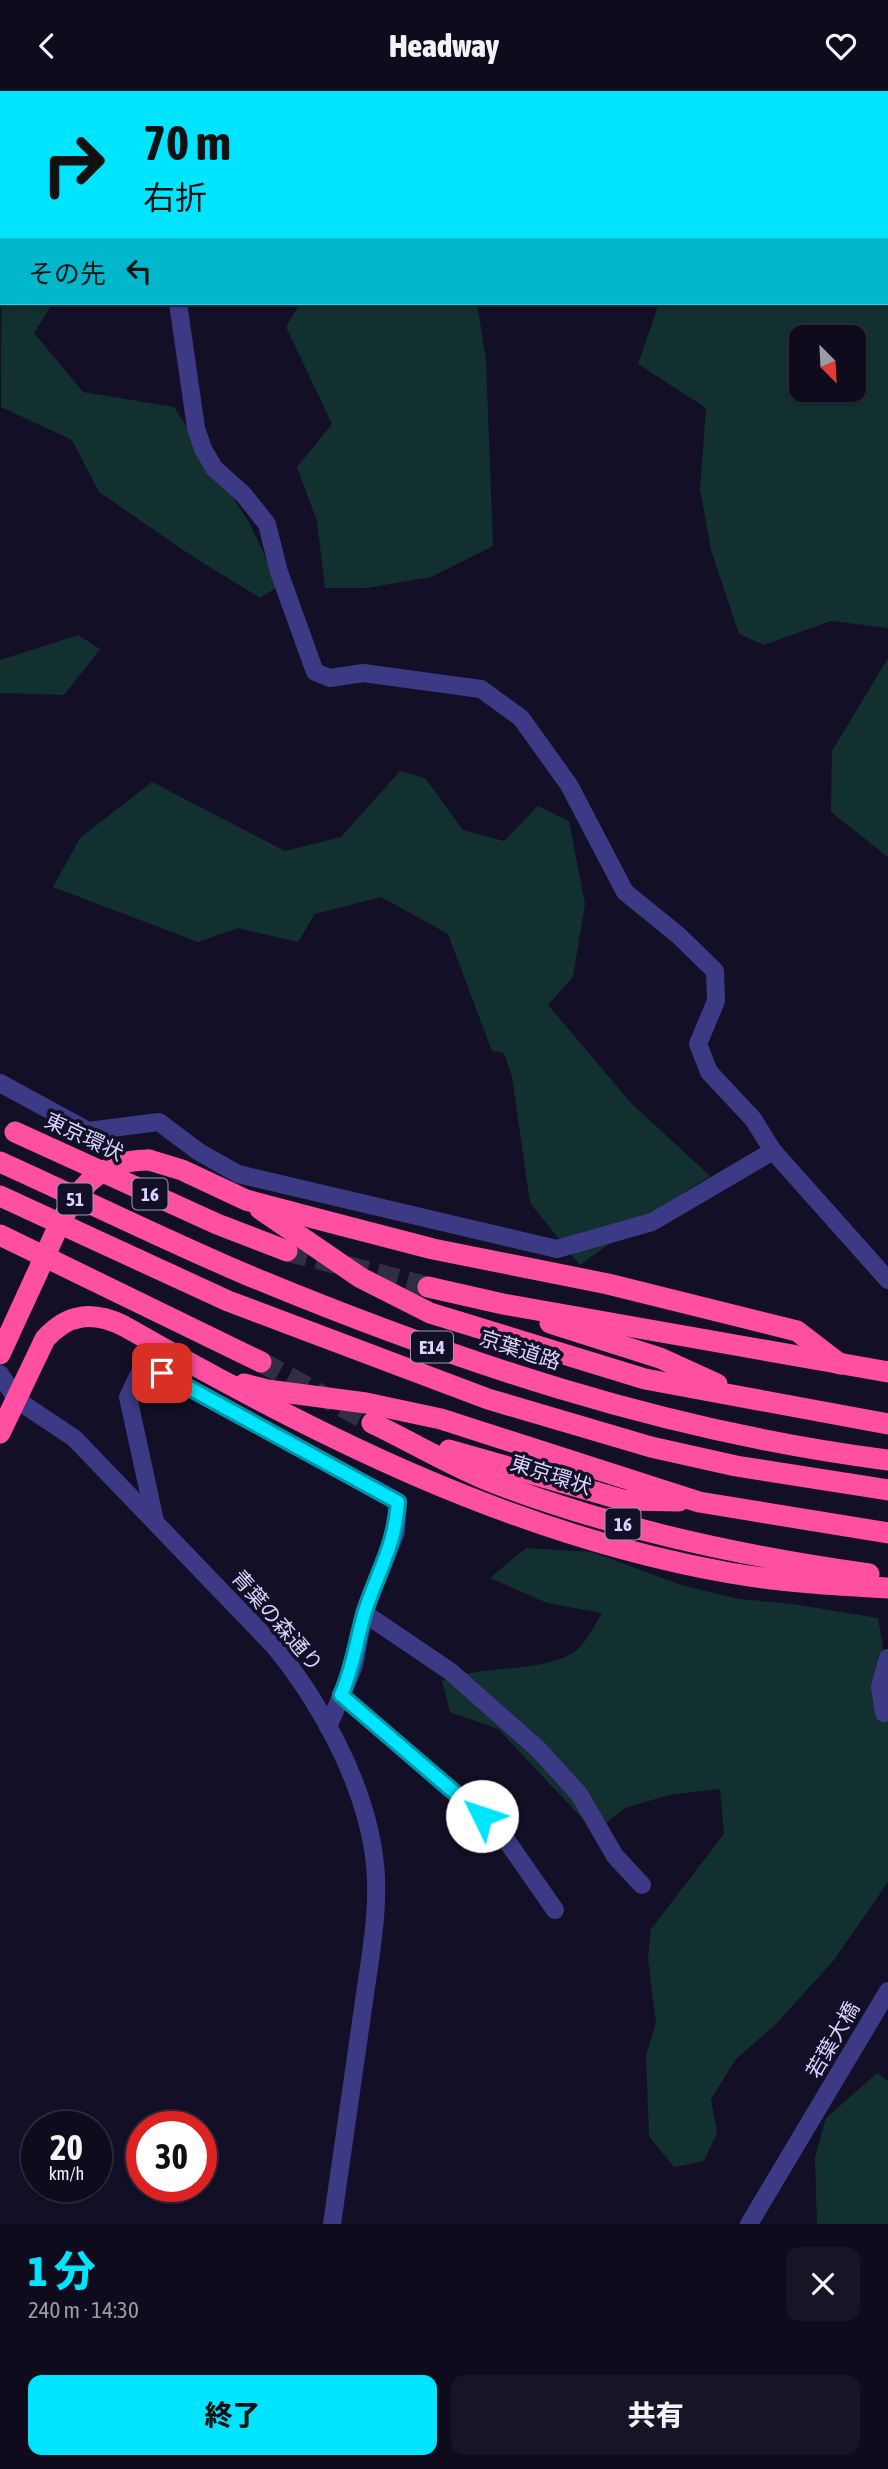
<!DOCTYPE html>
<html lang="ja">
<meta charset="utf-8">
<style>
body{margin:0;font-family:"Asap Condensed","Noto Sans JP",sans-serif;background:#171425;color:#f1f3f6;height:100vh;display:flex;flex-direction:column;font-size:26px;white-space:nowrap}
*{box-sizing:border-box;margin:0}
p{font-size:23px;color:#9b9ba3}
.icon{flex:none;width:38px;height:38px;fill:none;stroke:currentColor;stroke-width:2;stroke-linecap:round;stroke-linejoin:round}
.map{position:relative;height:2133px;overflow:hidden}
.side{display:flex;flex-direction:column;background:#0e0b1c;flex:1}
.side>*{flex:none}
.guide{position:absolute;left:0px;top:0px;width:889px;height:214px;box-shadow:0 2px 5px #0004,0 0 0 2px #2e2b3b;background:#00e5ff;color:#111;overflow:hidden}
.needle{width:46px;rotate:156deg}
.fabs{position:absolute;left:789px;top:234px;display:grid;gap:14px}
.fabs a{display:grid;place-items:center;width:77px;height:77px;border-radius:14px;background:#0e0b1c;box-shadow:0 2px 5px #0004,0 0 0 2px #2e2b3b;font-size:35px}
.speed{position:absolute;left:21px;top:2020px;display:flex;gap:14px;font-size:35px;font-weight:700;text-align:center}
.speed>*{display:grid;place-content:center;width:91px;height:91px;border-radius:50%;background:#0e0b1c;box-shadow:0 2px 5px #0004,0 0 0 2px #2e2b3b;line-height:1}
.speed small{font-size:18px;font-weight:400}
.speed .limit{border:10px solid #d22;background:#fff;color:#111}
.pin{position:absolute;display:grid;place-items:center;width:60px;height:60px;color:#fff;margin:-30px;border-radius:14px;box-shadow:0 4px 10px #0006}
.me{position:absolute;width:77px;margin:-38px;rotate:311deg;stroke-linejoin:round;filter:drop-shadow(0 0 5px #0008)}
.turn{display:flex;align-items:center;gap:24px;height:147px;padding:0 28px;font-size:32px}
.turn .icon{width:91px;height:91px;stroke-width:2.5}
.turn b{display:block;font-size:49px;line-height:60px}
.then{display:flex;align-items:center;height:66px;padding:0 28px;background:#0003;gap:14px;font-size:26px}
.round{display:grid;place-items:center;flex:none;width:74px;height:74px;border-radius:14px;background:#171425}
.headline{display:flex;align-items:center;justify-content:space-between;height:119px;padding:0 28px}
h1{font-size:42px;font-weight:800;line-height:52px;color:#00e5ff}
.action{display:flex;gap:14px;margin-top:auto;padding:14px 28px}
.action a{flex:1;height:80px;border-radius:14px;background:#00e5ff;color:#111;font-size:28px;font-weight:800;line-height:80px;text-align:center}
.action a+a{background:#171425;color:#f1f3f6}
header{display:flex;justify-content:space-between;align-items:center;height:91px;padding:0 28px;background:#0e0b1c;font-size:32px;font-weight:800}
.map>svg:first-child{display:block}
.green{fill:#12302f;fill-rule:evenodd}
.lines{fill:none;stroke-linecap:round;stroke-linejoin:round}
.highway-tunnel{stroke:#312d47;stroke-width:21;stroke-dasharray:21 10;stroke-linecap:butt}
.minor{stroke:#3d3a85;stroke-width:18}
.highway{stroke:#ff4fa3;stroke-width:21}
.highway-bridge{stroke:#ff4fa3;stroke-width:21}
.route-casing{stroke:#0095a6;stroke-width:18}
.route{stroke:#00e5ff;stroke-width:12}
.labels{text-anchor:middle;stroke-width:7;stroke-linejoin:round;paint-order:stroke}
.shield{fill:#130f26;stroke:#9e99be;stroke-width:2}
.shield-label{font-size:19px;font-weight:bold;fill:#d9d4ff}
.street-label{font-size:21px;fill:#d9d4ff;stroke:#130f26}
</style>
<header><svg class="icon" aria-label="back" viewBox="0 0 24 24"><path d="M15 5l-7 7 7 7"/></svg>Headway<svg class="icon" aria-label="heart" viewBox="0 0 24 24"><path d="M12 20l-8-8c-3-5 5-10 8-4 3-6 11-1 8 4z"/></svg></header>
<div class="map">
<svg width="888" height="2133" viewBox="0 0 888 2133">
<rect width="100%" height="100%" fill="#130f26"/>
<!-- green -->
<g class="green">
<path d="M797 0H888V537L831 530 764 554 739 543 711 459 700 398 706 317 638 273 659 212H887V2H796ZM802 247H854V299H802Z"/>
<path d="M2 43V212H53L34 242 83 301 174 316 249 431 279 495 260 507 192 465 99 401 72 349 1 316Z"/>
<path d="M300 212H477L486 269 493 455 431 486 367 497H325L317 430 297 376 332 333 286 236Z"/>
<path d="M78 544 100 558 64 604 0 602V569Z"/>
<path d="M888 567V766L831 721 832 660Z"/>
<path d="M400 680 425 687 463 739 504 750 538 715 569 730 585 813 573 886 548 914 631 1012 710 1085 659 1117 580 1174 530 1112 512 986 504 962 492 960 448 843 381 806 315 823 298 851 238 837 198 851 53 796 80 747 152 691 285 760 341 746Z"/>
<path d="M526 1457 592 1461 681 1494 739 1508 792 1513 878 1527 888 1588V1791L834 1869 776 1933 736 1968 711 2008 717 2042 704 2070 674 2076 649 2045 646 1964 656 1932 648 1868 651 1838 724 1743 720 1698 669 1704 625 1717 595 1741 498 1638 450 1621 442 1590C480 1573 549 1583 578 1558 587 1550 595 1533 602 1522L547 1512 490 1487Z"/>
<path d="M877 1982 888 1990V2133H817L815 2066 826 2027Z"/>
</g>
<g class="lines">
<!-- highway-tunnel -->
<g class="highway-tunnel">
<path d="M287 1160 428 1196"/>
<path d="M261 1271 372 1332"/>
</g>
<!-- minor -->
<g class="minor">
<path d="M209 2 211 0"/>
<path d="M178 212 196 337 203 358 214 377 243 403 267 433 279 481 315 581 330 587 363 582 481 598 521 627 569 694 625 801 678 844 715 880 716 910 698 953 709 981 753 1028 773 1060 888 1189"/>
<path d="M0 992 88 1040 159 1031 199 1061 238 1083 557 1158 652 1131 773 1060"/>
<path d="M0 1283 17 1309 74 1347 274 1555C319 1609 362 1688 373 1758 382 1811 370 1865 363 1917 353 1989 343 2061 332 2133"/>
<path d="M155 1430 128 1306 138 1285 162 1282 398 1411 396 1441 364 1522 354 1575 328 1636"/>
<path d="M364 1522 451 1581 538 1658 579 1703 615 1765 642 1794"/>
<path d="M341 1604 502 1743 555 1819"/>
<path d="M884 1622 880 1596 888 1567"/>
<path d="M749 2133 888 1900"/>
</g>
<!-- highway -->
<g class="highway">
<path d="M15 1041 217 1133 287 1160"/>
<path d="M149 1069 182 1079 246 1109 329 1131 433 1158 608 1193 797 1240 840 1273"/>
<path d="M0 1071C82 1108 163 1148 245 1183 451 1269 666 1341 888 1369"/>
<path d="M0 1105 228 1210 488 1308 651 1356 736 1375 888 1399"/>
<path d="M260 1118 361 1187 430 1222 645 1288 888 1333"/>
<path d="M0 1144 261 1271"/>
<path d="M428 1196 503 1213 888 1281"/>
<path d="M550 1232 660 1267 717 1293"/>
<path d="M0 1263 35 1187"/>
<path d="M244 1293 267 1299 366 1312 441 1328 699 1411 888 1442"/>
<path d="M372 1332C412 1351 451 1375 492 1391 614 1438 740 1465 869 1483"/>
<path d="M0 1342 45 1248C68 1222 93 1220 124 1235 313 1343 513 1444 730 1482 782 1491 835 1494 888 1497"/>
<path d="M449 1359 623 1409 679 1410"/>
</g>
<!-- highway-bridge -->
<path class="highway-bridge" d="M35 1187C61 1132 78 1068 149 1069"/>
</g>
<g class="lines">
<!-- route casing -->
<g class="route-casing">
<path id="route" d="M162 1282 398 1411C395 1455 378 1480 365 1520 356 1550 354 1575 341 1604L482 1725"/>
</g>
<!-- route -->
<use href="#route" class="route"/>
</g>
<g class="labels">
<!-- shield labels -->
<g class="shield">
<rect x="132.5" y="1087.5" width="35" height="31" rx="5"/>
<rect x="57.5" y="1092.5" width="35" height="31" rx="5"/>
<rect x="411" y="1240.5" width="42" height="31" rx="5"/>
<rect x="605.5" y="1417.5" width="35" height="31" rx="5"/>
</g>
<g class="shield-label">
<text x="150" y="1110">16</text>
<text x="75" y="1115">51</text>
<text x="432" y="1263">E14</text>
<text x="623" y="1440">16</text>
</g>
<!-- street labels -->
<g class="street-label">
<text transform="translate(84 1046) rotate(25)" y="7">東京環状</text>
<text transform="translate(520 1259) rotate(18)" y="7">京葉道路</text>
<text transform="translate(551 1384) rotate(18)" y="7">東京環状</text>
<text transform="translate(277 1530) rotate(49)" y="7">青葉の森通り</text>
<text transform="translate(833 1949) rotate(-60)" y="7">若葉大橋</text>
</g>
</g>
</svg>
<div class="fabs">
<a><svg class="needle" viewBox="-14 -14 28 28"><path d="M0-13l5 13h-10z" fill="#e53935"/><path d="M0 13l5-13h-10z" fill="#9b9ba3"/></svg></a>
</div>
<div class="speed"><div>20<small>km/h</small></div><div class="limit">30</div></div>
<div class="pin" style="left:162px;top:1282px;background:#d93025"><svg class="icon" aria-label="arrive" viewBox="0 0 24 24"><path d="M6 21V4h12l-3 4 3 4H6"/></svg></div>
<svg class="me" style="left:482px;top:1725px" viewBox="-20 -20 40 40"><circle r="19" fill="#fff"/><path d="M0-13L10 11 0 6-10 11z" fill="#00e5ff"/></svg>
<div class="guide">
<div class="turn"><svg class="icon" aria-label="right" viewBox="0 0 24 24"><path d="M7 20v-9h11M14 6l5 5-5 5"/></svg><div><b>70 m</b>右折</div></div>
<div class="then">その先<svg class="icon" aria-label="left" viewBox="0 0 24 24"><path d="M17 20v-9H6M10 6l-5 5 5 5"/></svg></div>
</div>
</div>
<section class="side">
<div class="headline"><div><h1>1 分</h1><p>240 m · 14:30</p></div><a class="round"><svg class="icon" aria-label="close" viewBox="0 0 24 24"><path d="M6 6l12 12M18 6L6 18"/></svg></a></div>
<div class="action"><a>終了</a><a>共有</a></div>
</section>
